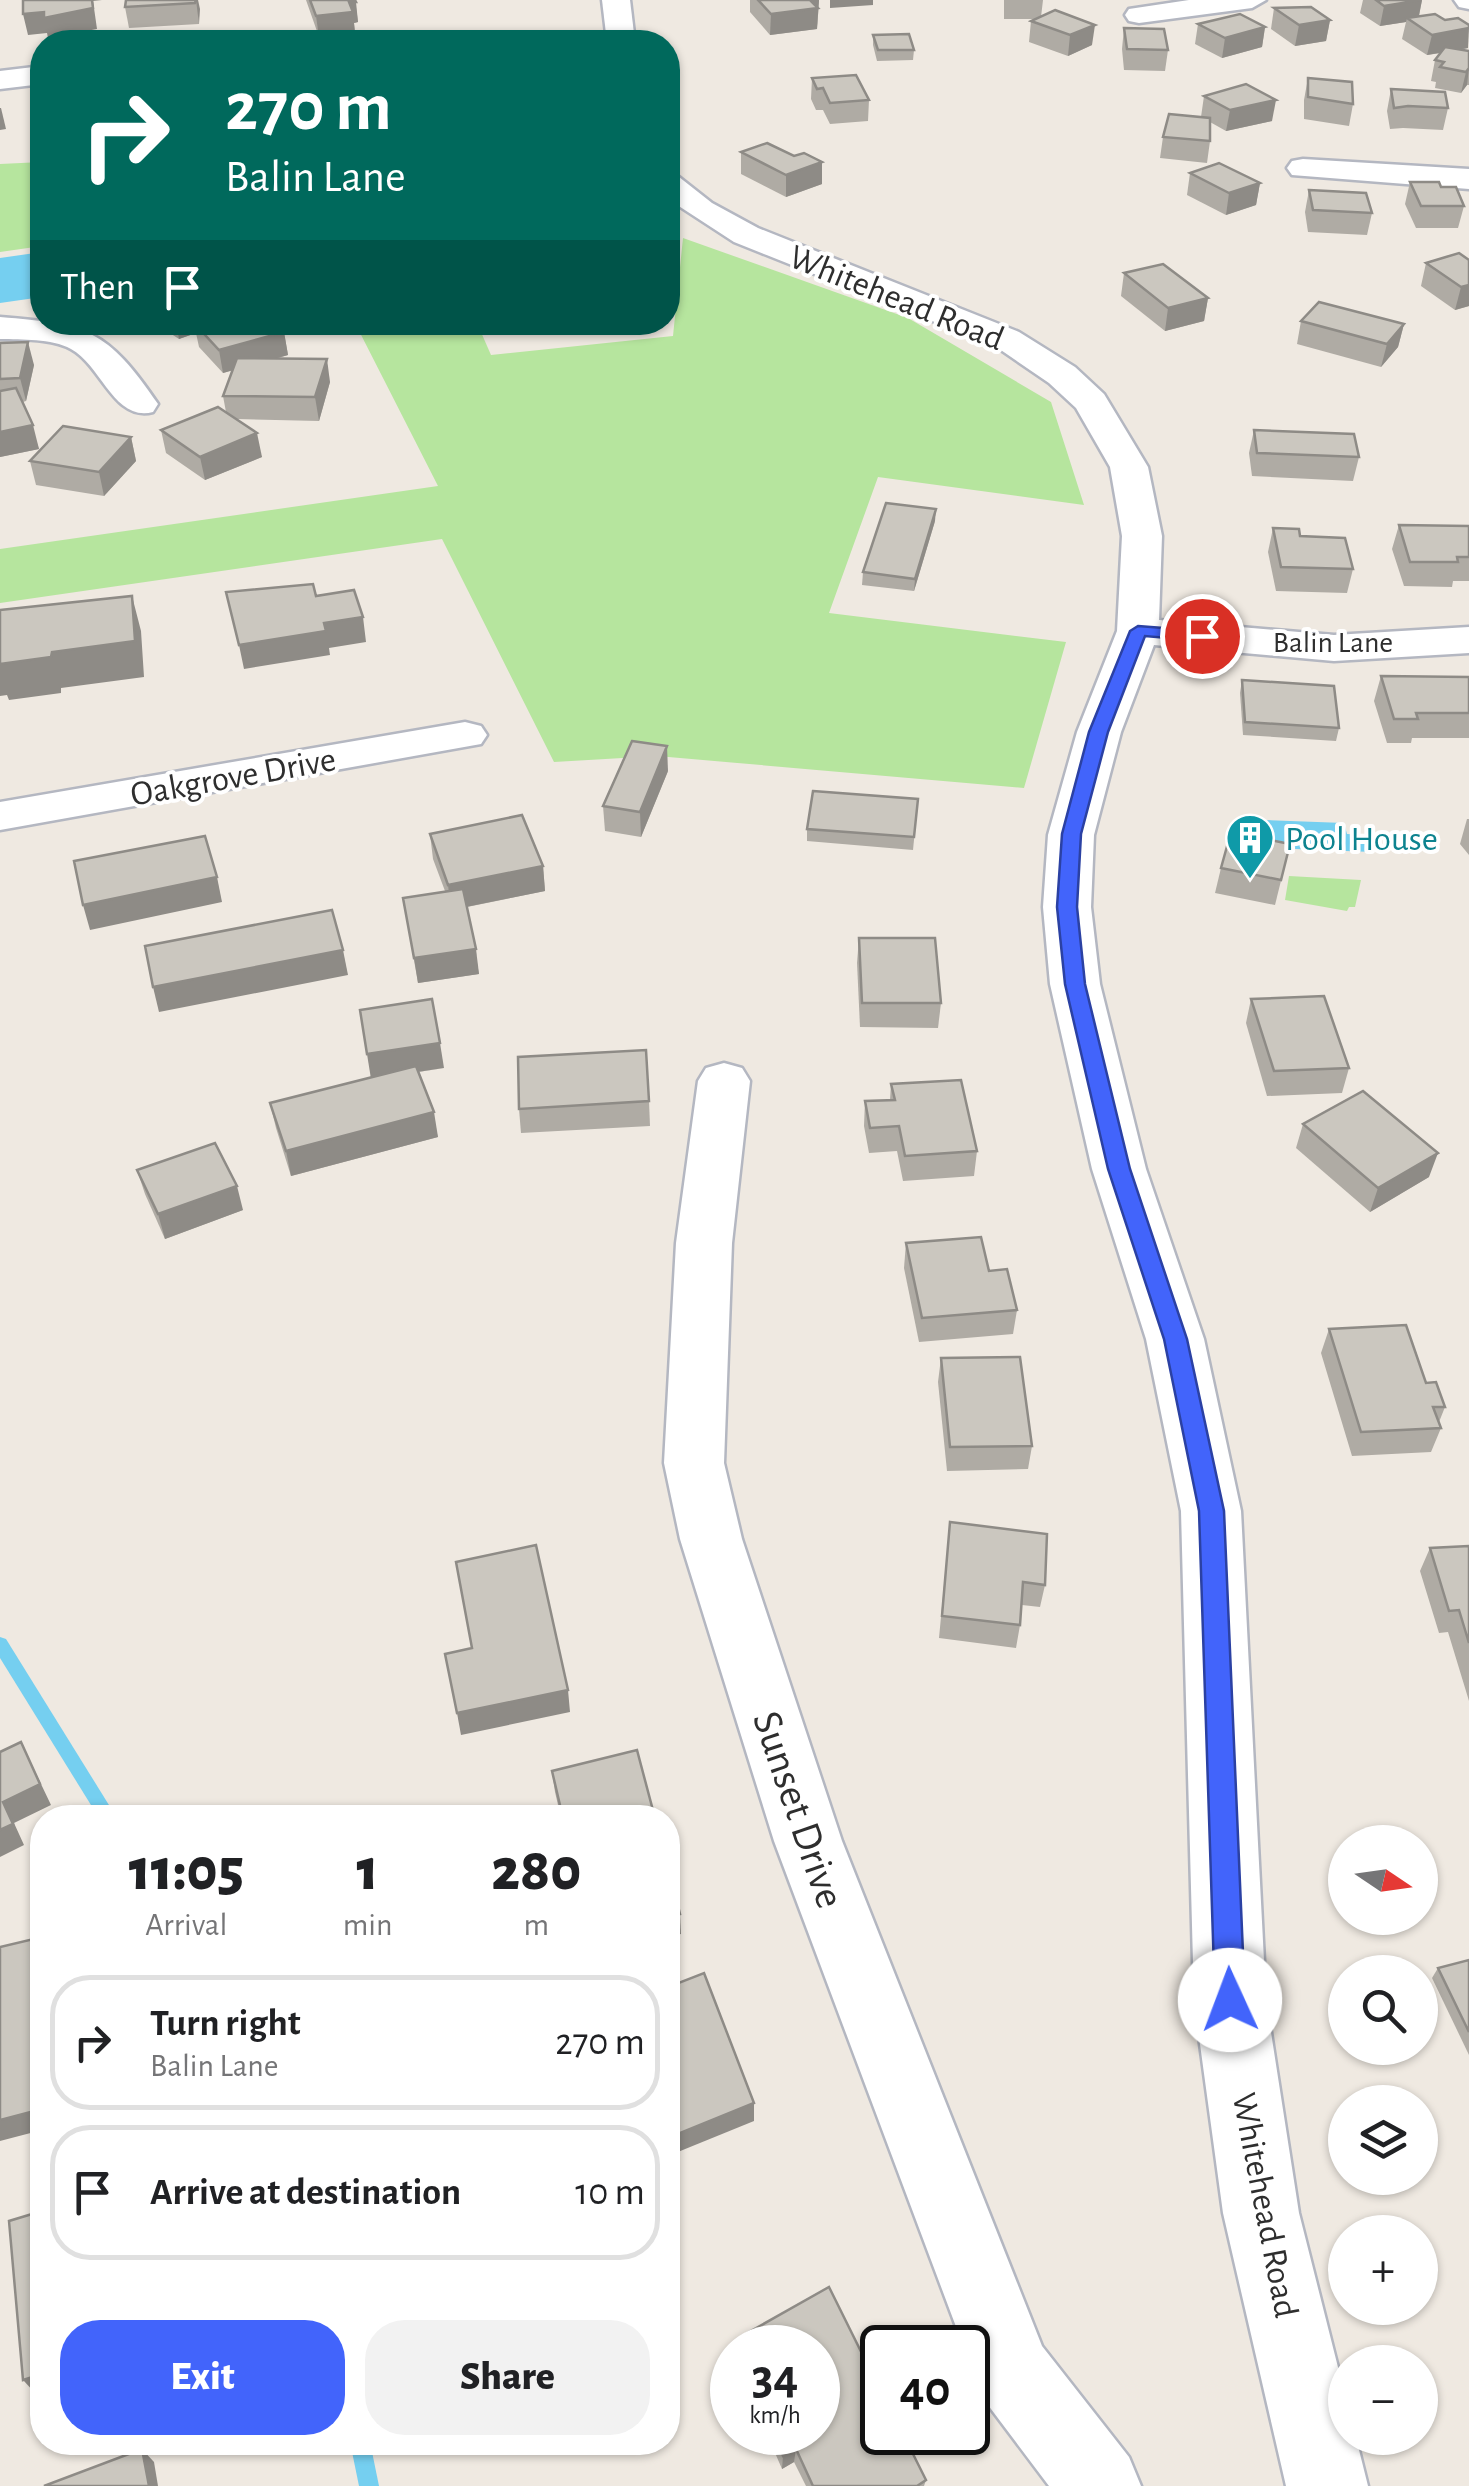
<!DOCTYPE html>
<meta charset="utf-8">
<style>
body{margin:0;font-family:"Alegreya Sans",sans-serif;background:#f2f2f2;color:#202124;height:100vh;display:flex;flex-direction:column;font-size:38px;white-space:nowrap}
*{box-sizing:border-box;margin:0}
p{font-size:32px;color:#757577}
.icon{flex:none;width:55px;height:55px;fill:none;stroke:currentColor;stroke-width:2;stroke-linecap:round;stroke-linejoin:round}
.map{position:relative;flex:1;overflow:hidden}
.sheet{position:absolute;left:30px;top:1805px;width:650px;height:650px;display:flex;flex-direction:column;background:#fff;border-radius:40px;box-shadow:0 2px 8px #0004}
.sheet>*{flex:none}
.guide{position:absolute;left:30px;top:30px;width:650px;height:305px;border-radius:40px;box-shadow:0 2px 8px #0004;background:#00695c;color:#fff;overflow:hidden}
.needle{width:65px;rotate:103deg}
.tools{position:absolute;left:1328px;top:1825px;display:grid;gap:20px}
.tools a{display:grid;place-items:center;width:110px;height:110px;border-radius:50%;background:#fff;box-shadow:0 2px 8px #0004;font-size:50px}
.speed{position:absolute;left:710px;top:2325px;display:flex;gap:20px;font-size:50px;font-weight:700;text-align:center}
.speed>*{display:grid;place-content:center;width:130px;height:130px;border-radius:50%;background:#fff;box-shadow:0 2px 8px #0004;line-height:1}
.speed small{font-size:25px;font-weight:400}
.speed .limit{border:5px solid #111;border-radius:15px;background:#fff;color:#111}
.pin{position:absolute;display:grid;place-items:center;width:85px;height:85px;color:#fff;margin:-42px;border:5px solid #fff;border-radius:50%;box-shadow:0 2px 10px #0007}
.me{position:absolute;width:110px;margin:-55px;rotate:358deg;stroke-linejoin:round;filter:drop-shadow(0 0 8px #0008)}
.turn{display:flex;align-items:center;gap:35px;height:210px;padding:0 30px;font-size:45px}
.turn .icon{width:130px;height:130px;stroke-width:2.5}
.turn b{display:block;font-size:70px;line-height:85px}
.then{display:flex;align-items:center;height:95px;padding:0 30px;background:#0003;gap:20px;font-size:38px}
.eta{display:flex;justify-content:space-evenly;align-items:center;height:170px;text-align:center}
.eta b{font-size:60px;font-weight:800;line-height:70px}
.action{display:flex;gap:20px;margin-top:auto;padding:20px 30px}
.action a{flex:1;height:115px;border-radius:40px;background:#4264fb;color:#fff;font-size:40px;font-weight:800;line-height:115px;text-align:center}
.action a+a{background:#f2f2f2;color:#202124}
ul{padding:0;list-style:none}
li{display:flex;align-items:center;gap:30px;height:135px;margin:0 20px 15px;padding:0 10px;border:5px solid #e0e0e0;border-radius:40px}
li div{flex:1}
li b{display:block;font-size:38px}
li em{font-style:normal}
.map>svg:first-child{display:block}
.green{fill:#b6e59e}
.water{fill:#75cff0}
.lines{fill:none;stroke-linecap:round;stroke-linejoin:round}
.stream{fill:#75cff0;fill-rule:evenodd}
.minor-casing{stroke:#b4b7c1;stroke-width:5}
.minor{fill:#fff;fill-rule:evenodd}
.wall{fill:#afaba4}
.shaded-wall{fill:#8e8b86}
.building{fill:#cbc7bf;stroke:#8e8b86;stroke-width:2.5}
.route{fill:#4264fb;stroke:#2b41a3;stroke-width:2.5}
.labels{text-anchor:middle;stroke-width:8;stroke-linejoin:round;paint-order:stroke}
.far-street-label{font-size:30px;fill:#2e2e2e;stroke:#fff}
.street-label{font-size:35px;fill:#2e2e2e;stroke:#fff}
.culture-label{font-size:35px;fill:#0d838f;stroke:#fff;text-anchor:start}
.near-street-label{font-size:42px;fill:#2e2e2e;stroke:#fff}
</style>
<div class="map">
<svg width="1469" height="2486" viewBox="0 0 1469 2486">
<rect width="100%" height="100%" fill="#efe9e1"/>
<!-- green -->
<g class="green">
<path d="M42 162V246L0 252V164Z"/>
<path d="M683 238 908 318 1051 402 1084 505 878 477 829 613 1066 642 1024 788 657 756 554 762 442 539 0 603V549L438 486 355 323H477L491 355 673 336Z"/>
<path d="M1289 876 1361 880 1355 907H1349L1347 911 1285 900Z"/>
</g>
<!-- water -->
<g class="water">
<path d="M42 252V297L0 303V258Z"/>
<path d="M1240 819 1344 823 1347 834 1369 835 1372 852 1244 847Z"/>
</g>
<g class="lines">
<!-- stream -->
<g class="stream">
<path d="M0 1637 6 1639 117 1818H99L0 1658Z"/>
<path d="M350 2442H370L379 2486H359Z"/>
</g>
<!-- minor casing -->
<g class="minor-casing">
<g id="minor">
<path d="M602 0H630L635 42H607Z"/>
<path d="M1189 0H1266L1252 8 1139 23 1129 21 1125 15 1129 9Z"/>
<path d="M1454 0H1469V9L1459 7Z"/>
<path d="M42 66V84L0 89V71Z"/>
<path d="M1303 159 1469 169V189L1292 175 1287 168 1292 161Z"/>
<path d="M668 174 679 177 712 203 758 228 1019 332 1075 367 1104 394 1148 467 1162 536 1159 620 1334 635 1469 627V653L1334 661 1154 645 1121 732 1094 835 1091 907 1100 984 1146 1169 1204 1339 1241 1511 1266 2000 1299 2213 1345 2395V2438H1356L1368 2486H1286L1223 2213 1194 2000 1181 1511 1146 1339 1092 1169 1050 984 1043 907 1048 835 1077 732 1117 631 1122 536 1110 467 1076 408 1049 383 995 346 734 242 668 199Z"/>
<path d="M0 317C87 324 107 329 158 404L153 412C114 422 102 366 71 349 51 338 22 340 0 339Z"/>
<path d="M465 722 481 726 487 735 481 744 0 830V802Z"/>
<path d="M724 1063 742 1068 750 1081 732 1243 724 1463 742 1539 842 1841 1042 2346 1129 2457 1141 2486H1049L985 2401 973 2373 968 2348H964L774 1841 680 1539 664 1463 676 1243 698 1081 706 1068Z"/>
</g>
</g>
<!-- minor -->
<use href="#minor" class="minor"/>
</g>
<!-- wall -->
<g class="wall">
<path d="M198 0 199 24 129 28 125 7Z"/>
<path d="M306 0H355L358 22 354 23 355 33 319 37Z"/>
<path d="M750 0H819L817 29 770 35 750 12Z"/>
<path d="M1004 0H1043L1041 17 1092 45 1068 56 1029 42 1031 21 1034 19H1004Z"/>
<path d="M1363 0H1422L1419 16 1468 48 1460 50 1469 51V85H1467L1461 93 1435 88 1436 82 1431 81 1435 60 1441 53 1427 55 1402 39 1406 22 1380 26 1360 13Z"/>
<path d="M1274 8 1330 20 1326 41 1295 46 1271 29Z"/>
<path d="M1198 24 1265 27 1262 47 1222 58 1195 44Z"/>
<path d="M1124 28 1168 50 1165 71 1124 70 1122 49Z"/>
<path d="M873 35 914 50 913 60 877 61 873 45Z"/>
<path d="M812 78 869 100 868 121 830 124 823 110H816L811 99Z"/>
<path d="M1308 78 1353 104 1349 126 1304 119V100Z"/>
<path d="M1391 89 1448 108 1443 130 1403 128 1390 129 1387 111Z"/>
<path d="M1204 96 1272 121 1226 131 1210 122V141L1207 163 1160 158 1163 137 1201 117Z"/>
<path d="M741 152 822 184 786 197 741 174Z"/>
<path d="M1190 173 1260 183 1256 205 1226 215 1187 195Z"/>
<path d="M1410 182 1441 187 1464 206 1458 228H1416L1405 204Z"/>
<path d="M1309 190 1372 213 1367 235 1308 232 1305 212Z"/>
<path d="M1469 260V306L1455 310 1421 286 1426 263Z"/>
<path d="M1124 273 1208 298 1204 321 1165 331 1121 296Z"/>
<path d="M1301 321 1404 324 1398 347 1381 367 1297 344Z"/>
<path d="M153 322H275L284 332 288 355 275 359 330 382 319 421 237 419 262 457 205 480 166 453 161 430 226 412 223 396 233 370 223 373 199 347 196 333 179 339Z"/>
<path d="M535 322H586L542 332Z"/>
<path d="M0 343 34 365 26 401 23 402 39 449 0 457Z"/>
<path d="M1254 430 1359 457 1353 481 1252 476 1249 453Z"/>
<path d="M131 437 136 461 104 496 36 485 30 461Z"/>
<path d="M935 521 914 591 862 585 863 572Z"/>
<path d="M1399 525 1469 526V581H1453L1452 587 1404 586 1392 549Z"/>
<path d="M1273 528 1300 536 1353 569 1347 593 1276 591 1268 552Z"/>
<path d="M1381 676 1469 677V738H1412L1411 743H1387L1374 701Z"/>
<path d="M1242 680 1339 728 1336 741 1243 735 1240 693Z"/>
<path d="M668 771 641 837 605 831 603 806Z"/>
<path d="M918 799 913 850 807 841V829Z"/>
<path d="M1467 819H1469V855L1460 844Z"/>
<path d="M430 834 543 866 545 891 467 907 479 974 418 983 403 898 445 891 433 859Z"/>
<path d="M1290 844 1275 905 1215 893 1221 868Z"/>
<path d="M859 938 941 1003 938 1028 860 1027 857 963Z"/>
<path d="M1251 999 1349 1068 1342 1093 1267 1096 1246 1023Z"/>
<path d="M444 1068 418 1072 438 1137 291 1176 276 1128 270 1103 371 1078Z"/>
<path d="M891 1084 977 1151 974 1176 903 1181 897 1151 869 1153 864 1126 865 1101 890 1100Z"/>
<path d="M649 1101 650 1126 521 1133 519 1109Z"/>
<path d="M1303 1124 1429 1177 1370 1212 1296 1148Z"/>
<path d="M137 1170 243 1210 165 1239 145 1194Z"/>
<path d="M906 1243 1017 1310 1013 1334 919 1342 904 1268Z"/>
<path d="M1329 1329 1426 1383 1445 1407 1439 1422 1441 1428 1431 1452 1352 1456 1321 1353Z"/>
<path d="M941 1358 1032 1446 1028 1469 947 1471 938 1382Z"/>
<path d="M950 1522 1045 1585 1040 1607 1022 1605 1020 1625 1016 1648 939 1638Z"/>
<path d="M1469 1546V1701L1448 1632 1439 1633 1420 1571 1430 1548Z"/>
<path d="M552 1771 655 1818H561L555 1792Z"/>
<path d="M1469 1960V2055L1432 1978 1438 1968Z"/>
<path d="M829 2287 882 2394V2432H902L926 2480 924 2486H806L794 2462 782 2469 766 2432H818V2348H742V2336Z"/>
</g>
<!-- shaded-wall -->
<g class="shaded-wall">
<path d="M74 0H102L93 1 97 29 48 38 47 33 28 35 23 14Z"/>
<path d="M196 0H198L200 9 199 24Z"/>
<path d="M809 0H819L817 29 770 35 771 14Z"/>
<path d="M830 0H873V5L830 8Z"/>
<path d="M1422 0 1418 20 1407 18 1406 22 1380 26 1384 6Z"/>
<path d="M349 2H356L358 22 354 23 355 33 319 37 316 16Z"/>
<path d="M1330 20 1326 41 1295 46 1299 25Z"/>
<path d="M1095 25 1092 45 1068 56 1070 35Z"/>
<path d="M1265 27 1262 47 1222 58 1225 38Z"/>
<path d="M1469 28 1468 48 1427 55 1432 35Z"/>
<path d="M1469 68 1467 85 1461 93 1466 72Z"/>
<path d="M1276 100 1272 121 1226 131 1230 110Z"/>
<path d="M0 108H1L6 129 0 130Z"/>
<path d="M822 162V184L786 197V175Z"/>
<path d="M1260 183 1256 205 1226 215 1229 193Z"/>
<path d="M1469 285V306L1455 310 1461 287Z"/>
<path d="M1208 298 1204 321 1165 331 1168 308Z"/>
<path d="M176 322H222L195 324 196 333 179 339Z"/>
<path d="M542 322H586L542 332Z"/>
<path d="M1404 324 1398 347 1381 367 1387 344Z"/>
<path d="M284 332 288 355 223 373 219 350Z"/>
<path d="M28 342 34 365 26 401 20 378Z"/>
<path d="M327 359 330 382 319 421 315 397Z"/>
<path d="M33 425 39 449 0 457V432Z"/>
<path d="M257 433 262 457 205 480 200 457Z"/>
<path d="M131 437 136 461 104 496 99 472Z"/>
<path d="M936 509 935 521 914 591 915 579Z"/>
<path d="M132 596 141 631 144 677 61 688V693L9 700 7 695 0 696V664L52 652Z"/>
<path d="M363 617 366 642 329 648 330 655 244 669 239 645 324 623Z"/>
<path d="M667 746 668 771 641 837 640 812Z"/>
<path d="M543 866 545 891 451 910 448 885Z"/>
<path d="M217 877 222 902 90 930 83 905Z"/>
<path d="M476 949 479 974 418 983 414 958Z"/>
<path d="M343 950 348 975 159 1012 153 987Z"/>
<path d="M440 1043 444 1068 371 1079 367 1054Z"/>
<path d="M434 1112 438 1137 291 1176 286 1151Z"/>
<path d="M1438 1153 1429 1177 1370 1212 1378 1188Z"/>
<path d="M237 1186 243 1210 165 1239 158 1214Z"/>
<path d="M568 1690 570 1712 461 1735 457 1713Z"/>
<path d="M21 1742 51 1805 14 1823 24 1845 0 1857V1830L3 1802Z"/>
<path d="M680 1914 681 1934 668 1937V1917Z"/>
<path d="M754 2103V2121L668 2156V2138Z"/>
<path d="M42 2109V2130L0 2141V2120Z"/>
<path d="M42 2374V2392L36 2394 23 2380Z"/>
<path d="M142 2449 154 2462 158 2486H149Z"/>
<path d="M796 2449 794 2462 782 2469 783 2456Z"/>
</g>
<!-- building -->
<g class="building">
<path d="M23 0H92L93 8 44 18V12L23 14Z"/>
<path d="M126 0H196L195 3 125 7Z"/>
<path d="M310 0H355L356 2H349L353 12 316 16Z"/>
<path d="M758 0H810L818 8 771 14Z"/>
<path d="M1376 0H1421L1384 6Z"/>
<path d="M1311 7 1330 20 1299 25 1274 8Z"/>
<path d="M1055 10 1095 25 1070 35 1031 21Z"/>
<path d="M1240 14 1265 27 1225 38 1198 24Z"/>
<path d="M1435 14 1445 20 1458 18 1469 25V28L1432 35 1407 18Z"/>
<path d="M1124 28 1164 29 1168 50 1127 49Z"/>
<path d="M909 34 914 50H878L873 35Z"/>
<path d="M1445 47 1469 51V68L1466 72 1440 67 1444 62 1435 60Z"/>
<path d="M856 75 869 100 830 103 823 88 817 89 812 78Z"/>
<path d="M1308 78 1352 82 1353 104 1308 97Z"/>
<path d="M1246 84 1276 100 1230 110 1204 96Z"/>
<path d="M1391 89 1445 92 1448 108 1408 106 1394 108Z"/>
<path d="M37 92H42V105H40Z"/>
<path d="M1169 114 1210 118V141L1163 137Z"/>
<path d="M767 143 794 156 804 153 822 162 786 175 741 152Z"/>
<path d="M1219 163 1260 183 1229 193 1190 173Z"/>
<path d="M1410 182H1439L1441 187H1456L1464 206H1421Z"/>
<path d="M1309 190 1366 193 1372 213 1313 210Z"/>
<path d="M1459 253 1469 260V285L1461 287 1426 263Z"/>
<path d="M1163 264 1208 298 1168 308 1124 273Z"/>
<path d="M1319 302 1404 324 1387 344 1301 321Z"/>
<path d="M199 322H275L284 332 219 350 195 324Z"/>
<path d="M28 342 20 378 0 379V343Z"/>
<path d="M237 358 327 359 315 397 223 396Z"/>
<path d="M16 388 33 425 0 432V391Z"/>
<path d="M218 407 257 433 200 457 161 430Z"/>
<path d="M63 426 131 437 99 472 30 461Z"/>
<path d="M1254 430 1354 434 1359 457 1257 453Z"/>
<path d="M886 503 936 509 915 579 863 572Z"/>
<path d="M1399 525 1469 526V557H1457L1458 562H1410Z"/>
<path d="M1273 528 1299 529 1300 536 1345 538 1353 569 1281 567Z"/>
<path d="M313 584 316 596 354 590 363 617 324 623 326 631 239 645 226 592Z"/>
<path d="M132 596 135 641 52 652 51 657 0 664V610Z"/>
<path d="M1381 676 1469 677V713H1416L1418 719H1394Z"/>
<path d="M1242 680 1334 686 1339 728 1245 722Z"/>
<path d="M632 741 667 746 640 812 603 806Z"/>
<path d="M813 791 918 799 914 837 807 829Z"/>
<path d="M522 815 543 866 448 885 430 834Z"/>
<path d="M1231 832 1290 844 1281 880 1221 868Z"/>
<path d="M205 836 217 877 83 905 74 861Z"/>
<path d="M463 889 476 949 414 958 403 898Z"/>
<path d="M332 910 343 950 153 987 145 946Z"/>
<path d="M859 938H935L941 1003H862Z"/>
<path d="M1324 996 1349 1068 1274 1071 1251 999Z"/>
<path d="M432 999 440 1043 367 1054 360 1010Z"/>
<path d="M646 1050 649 1101 519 1109 518 1057Z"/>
<path d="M416 1066 434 1112 286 1151 270 1103Z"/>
<path d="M961 1080 977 1151 905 1156 899 1126 870 1128 865 1101 895 1100 891 1084Z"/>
<path d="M1363 1091 1438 1153 1378 1188 1303 1124Z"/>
<path d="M215 1143 237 1186 158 1214 137 1170Z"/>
<path d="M981 1237 989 1271 1007 1269 1017 1310 922 1318 906 1243Z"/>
<path d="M1406 1325 1426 1383 1436 1382 1445 1407H1433L1441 1428 1361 1432 1329 1329Z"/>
<path d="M1020 1357 1032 1446 950 1447 941 1358Z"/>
<path d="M950 1522 1047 1534 1045 1585 1023 1582 1020 1625 942 1616Z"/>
<path d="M536 1545 568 1690 457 1713 445 1654 472 1648 456 1562Z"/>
<path d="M1469 1546V1643L1459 1610 1449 1611 1430 1548Z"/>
<path d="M21 1742 40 1784 3 1802 13 1824 0 1830V1752Z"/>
<path d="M637 1750 655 1818H563L552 1771Z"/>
<path d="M668 1865 680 1914 668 1917Z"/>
<path d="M42 1937V2109L0 2120V1947Z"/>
<path d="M1469 1960V2032L1438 1968Z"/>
<path d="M704 1973 754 2103 668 2138V1987Z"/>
<path d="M42 2211V2374L23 2380 9 2221Z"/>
<path d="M829 2287 882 2394V2432H902L926 2480 917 2486H813L796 2449 783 2456 773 2432H818V2348H747L742 2336Z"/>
<path d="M142 2449 149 2486H44Z"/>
</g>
<!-- route -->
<path class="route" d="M1138 626 1202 631 1211 636 1202 641 1145 636 1108 732 1081 834 1077 907 1085 984 1130 1169 1187 1339 1224 1511 1245 2000 1240 2010 1230 2014 1220 2010 1215 2000 1199 1511 1164 1339 1108 1169 1065 984 1057 907 1062 834 1089 732 1130 631Z"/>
<!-- icons -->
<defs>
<g id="building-pin" transform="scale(2.5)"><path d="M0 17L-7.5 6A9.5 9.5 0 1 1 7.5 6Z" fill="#0f9aa8" stroke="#fff"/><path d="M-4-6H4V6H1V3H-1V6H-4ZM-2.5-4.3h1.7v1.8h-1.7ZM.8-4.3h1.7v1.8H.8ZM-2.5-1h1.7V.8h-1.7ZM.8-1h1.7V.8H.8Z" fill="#fff"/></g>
</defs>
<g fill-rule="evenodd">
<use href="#building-pin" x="1250" y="838"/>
</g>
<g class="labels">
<!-- far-street labels -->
<g class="far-street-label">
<text x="1333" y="652">Balin Lane</text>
</g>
<!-- street labels -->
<g class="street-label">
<text transform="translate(897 297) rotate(22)" y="12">Whitehead Road</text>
<text transform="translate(233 776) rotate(-10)" y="12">Oakgrove Drive</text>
<text transform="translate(1266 2205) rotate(79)" y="12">Whitehead Road</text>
</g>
<!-- culture labels -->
<g class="culture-label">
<text x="1285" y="850">Pool House</text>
</g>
<!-- near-street labels -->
<g class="near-street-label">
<text transform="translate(800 1809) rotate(71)" y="15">Sunset Drive</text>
</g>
</g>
</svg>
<div class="tools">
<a><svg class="needle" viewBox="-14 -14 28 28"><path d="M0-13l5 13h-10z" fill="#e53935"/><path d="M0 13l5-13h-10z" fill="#757577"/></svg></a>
<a><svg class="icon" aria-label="search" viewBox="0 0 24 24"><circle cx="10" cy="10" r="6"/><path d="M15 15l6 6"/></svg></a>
<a><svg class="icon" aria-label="layers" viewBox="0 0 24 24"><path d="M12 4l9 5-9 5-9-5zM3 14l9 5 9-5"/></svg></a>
<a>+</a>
<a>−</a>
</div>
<div class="speed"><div>34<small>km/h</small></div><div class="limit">40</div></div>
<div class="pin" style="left:1202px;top:636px;background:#d93025"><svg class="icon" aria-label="arrive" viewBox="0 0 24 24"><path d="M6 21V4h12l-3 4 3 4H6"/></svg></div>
<svg class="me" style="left:1230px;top:2000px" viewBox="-20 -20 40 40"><circle r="19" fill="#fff"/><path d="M0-13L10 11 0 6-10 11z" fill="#4264fb"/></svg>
<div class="guide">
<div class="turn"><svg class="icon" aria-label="right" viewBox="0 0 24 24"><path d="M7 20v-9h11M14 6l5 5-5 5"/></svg><div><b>270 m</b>Balin Lane</div></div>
<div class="then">Then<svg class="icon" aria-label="arrive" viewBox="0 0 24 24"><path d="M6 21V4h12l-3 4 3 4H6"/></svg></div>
</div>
<section class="sheet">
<div class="eta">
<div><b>11:05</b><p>Arrival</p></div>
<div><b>1</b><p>min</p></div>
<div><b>280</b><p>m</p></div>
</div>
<ul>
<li><svg class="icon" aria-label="right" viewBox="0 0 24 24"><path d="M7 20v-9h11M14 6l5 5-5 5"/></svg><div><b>Turn right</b><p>Balin Lane</p></div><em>270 m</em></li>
<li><svg class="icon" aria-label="arrive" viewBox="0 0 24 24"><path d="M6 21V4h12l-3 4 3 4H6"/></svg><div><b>Arrive at destination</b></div><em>10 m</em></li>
</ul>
<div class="action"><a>Exit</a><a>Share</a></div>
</section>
</div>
